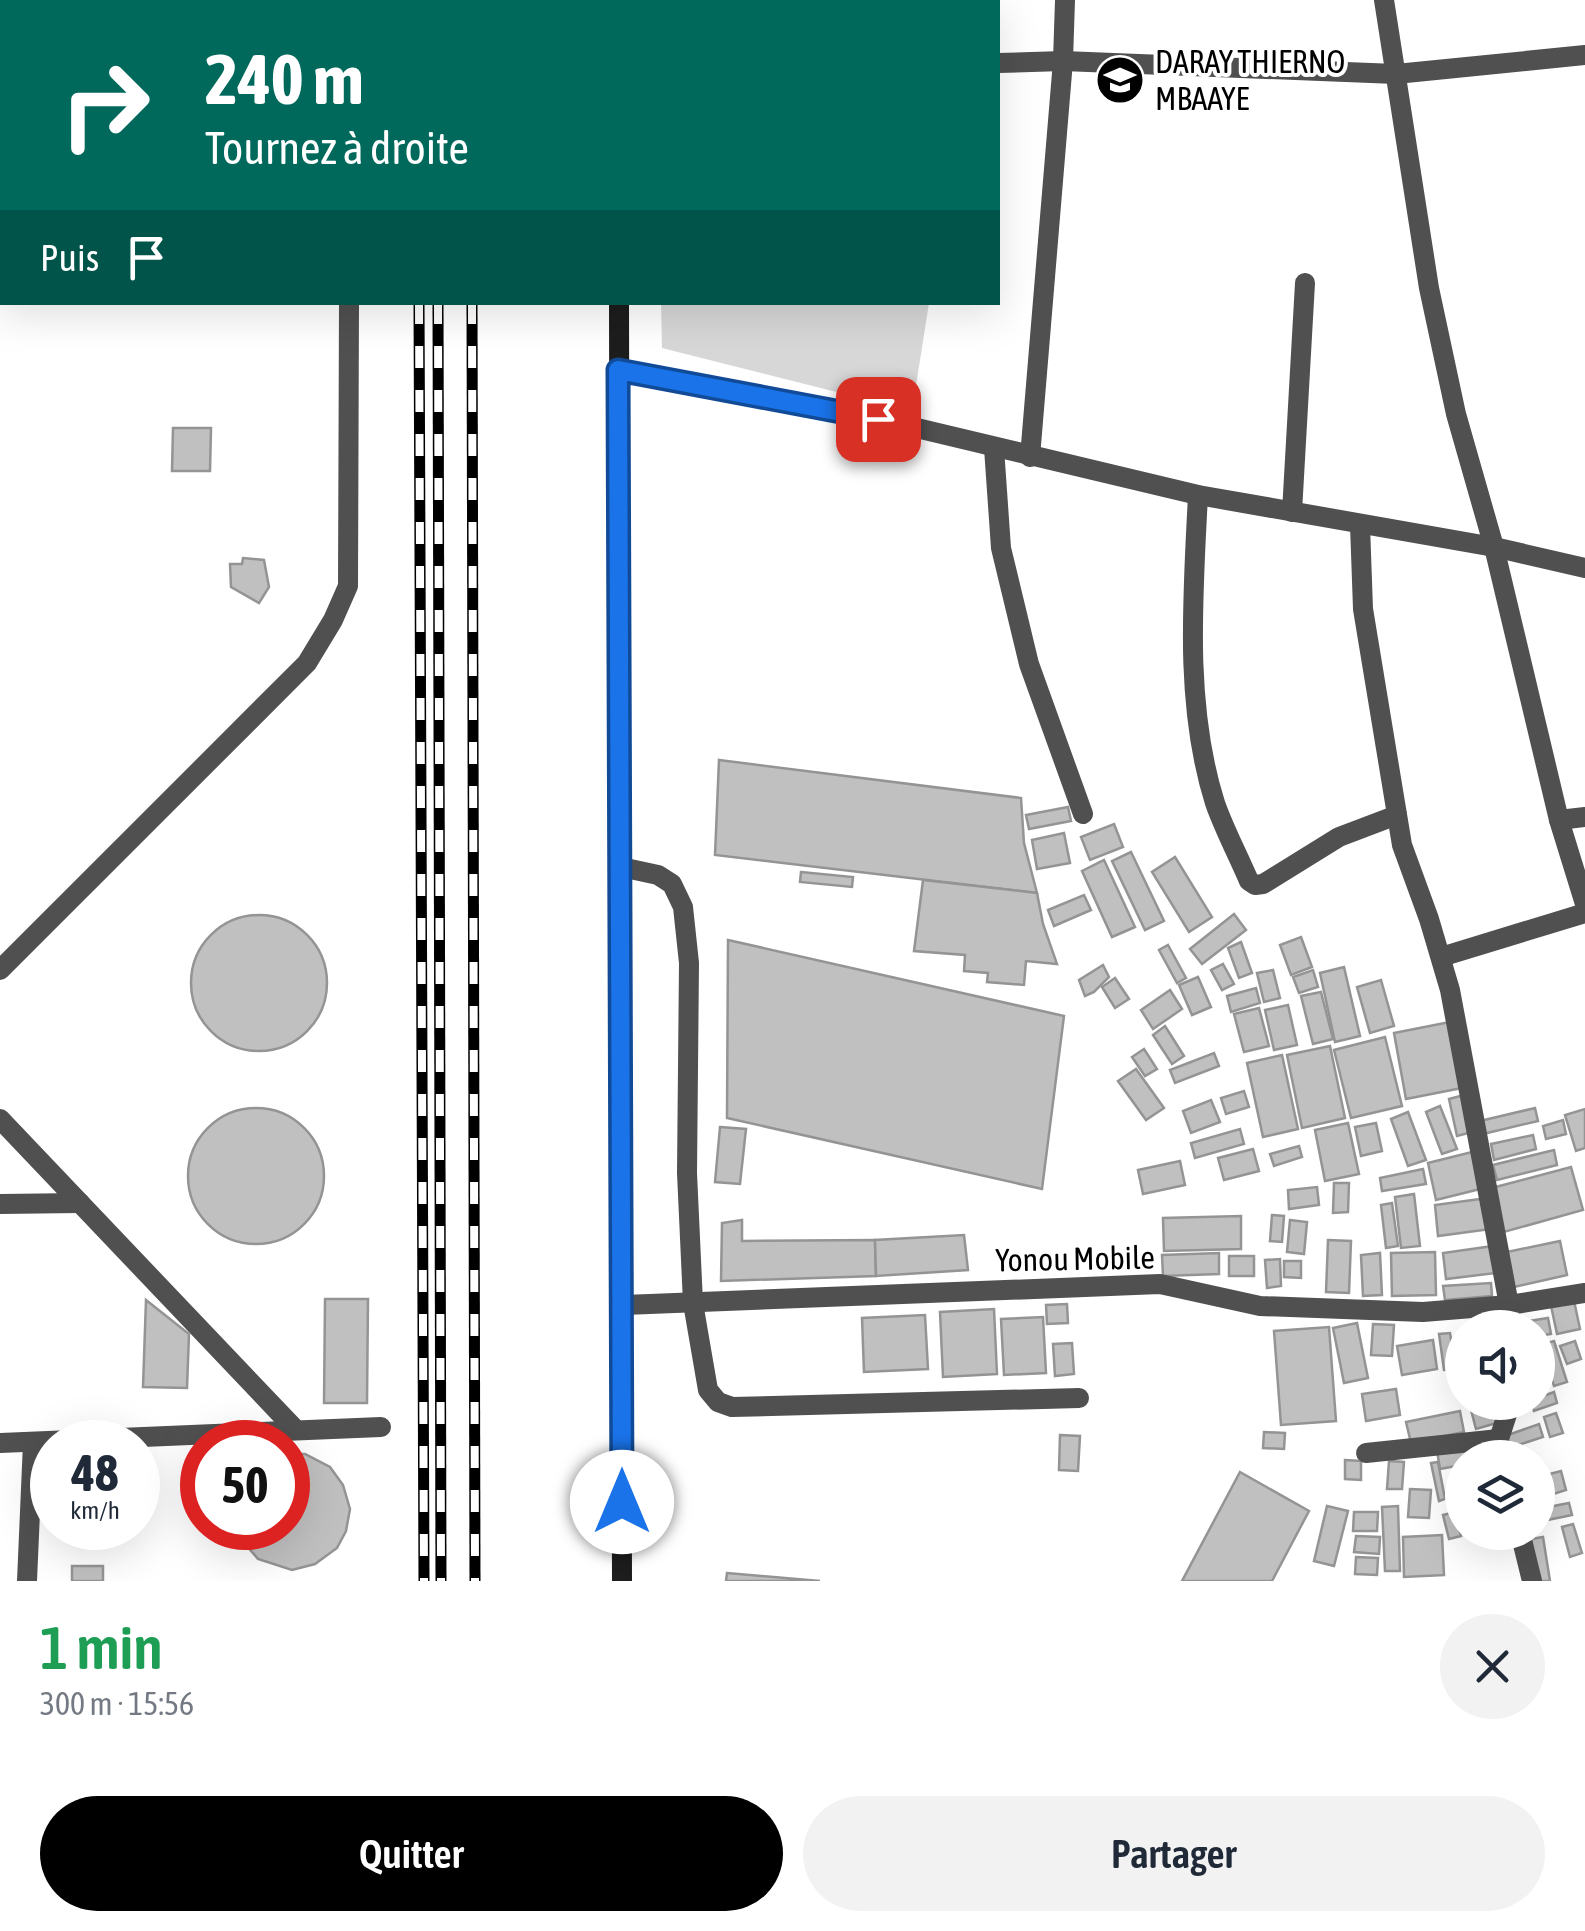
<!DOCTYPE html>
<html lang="fr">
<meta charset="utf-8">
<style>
body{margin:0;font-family:"Asap Condensed",sans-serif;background:#f2f2f3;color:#1f2937;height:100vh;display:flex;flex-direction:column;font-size:38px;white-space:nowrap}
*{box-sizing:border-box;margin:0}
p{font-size:32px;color:#747a83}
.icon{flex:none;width:55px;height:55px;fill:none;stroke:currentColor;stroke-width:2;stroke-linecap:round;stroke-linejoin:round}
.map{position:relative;height:1581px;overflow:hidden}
.panel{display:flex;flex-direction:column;background:#fff;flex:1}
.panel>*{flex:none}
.banner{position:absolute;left:0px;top:0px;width:1000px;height:305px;box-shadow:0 10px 40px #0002;background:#00695c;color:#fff;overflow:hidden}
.controls{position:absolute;left:1445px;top:1310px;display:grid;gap:20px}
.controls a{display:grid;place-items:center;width:110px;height:110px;border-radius:50%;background:#fff;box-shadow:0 10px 40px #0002;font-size:50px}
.speed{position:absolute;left:30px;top:1420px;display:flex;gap:20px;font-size:50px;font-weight:700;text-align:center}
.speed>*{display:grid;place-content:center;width:130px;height:130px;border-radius:50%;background:#fff;box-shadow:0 10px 40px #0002;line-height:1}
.speed small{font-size:25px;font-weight:400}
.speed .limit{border:15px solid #d22;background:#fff;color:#111}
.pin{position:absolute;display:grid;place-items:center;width:85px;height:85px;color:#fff;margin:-42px;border-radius:20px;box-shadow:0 5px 15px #0006}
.me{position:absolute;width:110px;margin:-55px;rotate:0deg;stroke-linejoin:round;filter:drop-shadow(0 0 8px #0008)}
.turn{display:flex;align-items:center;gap:35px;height:210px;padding:0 40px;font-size:45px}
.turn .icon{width:130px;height:130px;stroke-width:2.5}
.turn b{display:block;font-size:70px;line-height:85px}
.then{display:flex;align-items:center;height:95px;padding:0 40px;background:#0003;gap:20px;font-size:38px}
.round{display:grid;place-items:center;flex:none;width:105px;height:105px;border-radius:52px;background:#f2f2f3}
.head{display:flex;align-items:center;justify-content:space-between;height:170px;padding:0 40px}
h1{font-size:60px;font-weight:600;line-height:75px;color:#1e9e55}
.button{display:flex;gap:20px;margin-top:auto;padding:20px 40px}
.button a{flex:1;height:115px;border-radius:60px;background:#000;color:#fff;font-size:40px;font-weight:600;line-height:115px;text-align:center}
.button a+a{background:#f2f2f3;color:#1f2937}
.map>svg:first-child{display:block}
.grass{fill:#d7d7d7}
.building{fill:#c0c0c0;stroke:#949494;stroke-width:2.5}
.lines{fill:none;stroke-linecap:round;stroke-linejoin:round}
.lane{stroke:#505050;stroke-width:20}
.street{stroke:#505050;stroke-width:20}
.secondary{stroke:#1d1d1d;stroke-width:20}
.rail-casing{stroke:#000;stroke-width:11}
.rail{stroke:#fff;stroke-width:8;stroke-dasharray:22;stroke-linecap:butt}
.route-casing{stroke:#114b97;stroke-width:25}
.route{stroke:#1a73e8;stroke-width:18}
.labels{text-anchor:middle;stroke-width:8;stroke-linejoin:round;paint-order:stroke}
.poi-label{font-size:32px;fill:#000;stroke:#fff;text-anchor:start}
.street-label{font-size:32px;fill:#000;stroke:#fff}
</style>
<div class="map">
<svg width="1585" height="1581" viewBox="0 0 1585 1581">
<rect width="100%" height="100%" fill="#fff"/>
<!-- grass -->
<path class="grass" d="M661 303H929L912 411 662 348Z"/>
<!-- building -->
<g class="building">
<path d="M173 428H211L210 471H172Z"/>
<path d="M243 558 264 560 269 587 259 603 231 587 230 564H242Z"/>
<path d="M719 760 1021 798 1024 843 1037 893 715 855Z"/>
<path d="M1068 807 1071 821 1029 829 1026 815Z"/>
<path d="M1114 824 1123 847 1090 860 1081 837Z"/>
<path d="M1064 833 1070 863 1037 869 1032 840Z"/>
<path d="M1131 852 1164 921 1145 930 1112 861Z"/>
<path d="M1175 857 1212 917 1189 932 1152 872Z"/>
<path d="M1104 860 1135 927 1112 937 1082 871Z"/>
<path d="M801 872 853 877 852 887 800 882Z"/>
<path d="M923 880 1037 893 1043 924 1057 964 1026 961 1024 985 987 982 988 973 964 971 965 955 914 951Z"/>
<path d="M1084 895 1091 910 1054 926 1048 910Z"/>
<path d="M1234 914 1246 930 1202 964 1190 949Z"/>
<circle cx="259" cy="983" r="68"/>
<path d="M1301 937 1312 967 1291 975 1280 945Z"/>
<path d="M728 940 1064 1016 1042 1189 727 1118Z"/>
<path d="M1241 942 1252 973 1239 978 1228 948Z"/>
<path d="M1168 945 1186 978 1177 983 1159 950Z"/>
<path d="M1223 964 1234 984 1222 990 1211 970Z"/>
<path d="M1103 965 1109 977 1094 992 1085 996 1079 980Z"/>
<path d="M1344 967 1360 1036 1335 1042 1320 973Z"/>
<path d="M1273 970 1280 998 1264 1002 1257 973Z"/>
<path d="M1313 970 1318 987 1299 993 1293 977Z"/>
<path d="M1198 977 1211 1007 1192 1015 1179 985Z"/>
<path d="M1115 978 1129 999 1115 1008 1102 987Z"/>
<path d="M1381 980 1394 1026 1370 1033 1357 987Z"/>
<path d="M1256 988 1260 1003 1231 1012 1227 996Z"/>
<path d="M1170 990 1182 1009 1153 1029 1141 1010Z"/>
<path d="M1321 992 1333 1039 1313 1044 1301 996Z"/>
<path d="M1288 1005 1297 1045 1274 1050 1265 1010Z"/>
<path d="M1259 1008 1269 1046 1244 1052 1234 1014Z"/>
<path d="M1455 1021 1467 1087 1406 1099 1394 1033Z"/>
<path d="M1165 1026 1184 1056 1172 1064 1153 1035Z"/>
<path d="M1385 1037 1402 1106 1351 1118 1334 1050Z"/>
<path d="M1330 1046 1345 1118 1302 1128 1287 1055Z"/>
<path d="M1144 1049 1157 1069 1145 1076 1132 1057Z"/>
<path d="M1214 1053 1219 1066 1175 1083 1170 1070Z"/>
<path d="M1282 1055 1298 1129 1263 1137 1247 1063Z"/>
<path d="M1136 1069 1164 1108 1146 1120 1118 1081Z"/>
<path d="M1244 1091 1249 1107 1226 1114 1221 1098Z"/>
<path d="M1464 1095 1472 1132 1457 1136 1449 1099Z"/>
<path d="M1211 1100 1220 1122 1191 1133 1183 1111Z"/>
<path d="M1440 1106 1457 1149 1442 1154 1426 1112Z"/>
<path d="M1535 1108 1538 1121 1483 1134 1480 1121Z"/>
<circle cx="256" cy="1176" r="68"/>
<path d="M1585 1109V1148L1576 1151 1565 1115Z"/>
<path d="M1408 1112 1426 1160 1408 1166 1391 1119Z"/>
<path d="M1563 1120 1566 1134 1546 1139 1543 1126Z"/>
<path d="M1348 1123 1359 1174 1325 1181 1315 1130Z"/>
<path d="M1376 1123 1382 1151 1361 1156 1355 1127Z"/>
<path d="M720 1127 746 1129 740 1184 715 1182Z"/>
<path d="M1240 1129 1244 1144 1195 1158 1191 1143Z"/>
<path d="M1533 1135 1536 1149 1494 1160 1491 1144Z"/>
<path d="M1299 1146 1302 1157 1274 1166 1270 1154Z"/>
<path d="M1253 1149 1259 1171 1224 1180 1218 1158Z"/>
<path d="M1554 1150 1557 1165 1497 1180 1493 1165Z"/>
<path d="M1472 1152 1480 1189 1436 1200 1428 1163Z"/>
<path d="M1180 1161 1185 1185 1143 1194 1138 1170Z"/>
<path d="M1571 1167 1583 1210 1500 1233 1488 1189Z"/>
<path d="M1423 1169 1426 1184 1382 1191 1380 1178Z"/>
<path d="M1334 1183H1349L1348 1212 1333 1213Z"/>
<path d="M1317 1187 1319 1205 1289 1209 1288 1190Z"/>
<path d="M1414 1194 1420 1246 1401 1248 1395 1197Z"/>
<path d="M1488 1198 1491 1229 1438 1236 1435 1205Z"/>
<path d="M1392 1203 1398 1246 1386 1248 1381 1205Z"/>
<path d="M1272 1215 1284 1216 1282 1242 1270 1241Z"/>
<path d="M1241 1216V1249L1164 1251 1163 1218Z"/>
<path d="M742 1220V1241L875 1240 876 1276 721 1281 722 1223Z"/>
<path d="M1290 1220 1307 1222 1304 1254 1287 1252Z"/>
<path d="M964 1235 968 1270 876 1276 875 1240Z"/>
<path d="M1328 1240 1351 1241 1349 1293 1326 1292Z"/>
<path d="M1560 1241 1567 1275 1514 1287 1507 1252Z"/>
<path d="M1493 1246 1496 1273 1446 1279 1443 1253Z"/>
<path d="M1435 1252 1436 1295 1392 1296 1391 1253Z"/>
<path d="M1219 1253V1274L1163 1276 1162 1255Z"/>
<path d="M1380 1253 1382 1295 1363 1296 1361 1255Z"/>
<rect x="1229" y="1256" width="25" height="20"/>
<path d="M1280 1259 1281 1286 1267 1288 1265 1260Z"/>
<path d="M1284 1261H1301V1278L1284 1277Z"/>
<path d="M1491 1283 1492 1296 1445 1300 1443 1286Z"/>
<path d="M1573 1296 1580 1329 1557 1334 1550 1301Z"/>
<path d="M325 1299H368L367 1403H324Z"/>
<path d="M146 1300 189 1334 187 1388 143 1387Z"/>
<path d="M1067 1304 1068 1323 1047 1324 1046 1305Z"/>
<path d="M994 1309 997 1374 943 1377 940 1312Z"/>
<path d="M925 1315 928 1369 864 1372 862 1318Z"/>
<path d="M1043 1317 1046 1373 1004 1375 1001 1319Z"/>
<path d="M1548 1318 1551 1334 1538 1336V1328H1524L1523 1322Z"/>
<path d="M1357 1323 1368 1378 1344 1383 1333 1328Z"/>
<path d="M1373 1324 1394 1325 1392 1356 1371 1355Z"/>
<path d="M1329 1327 1336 1421 1281 1425 1274 1331Z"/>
<path d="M1450 1333 1456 1369 1444 1370 1439 1334Z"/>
<path d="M1433 1340 1437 1369 1402 1375 1397 1346Z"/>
<path d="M1554 1341 1567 1382 1554 1386 1540 1345Z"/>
<path d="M1575 1341 1581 1359 1567 1364 1560 1346Z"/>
<path d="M1072 1343 1074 1374 1055 1376 1053 1344Z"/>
<path d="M1396 1389 1400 1415 1366 1421 1362 1394Z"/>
<path d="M1554 1392 1557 1403 1534 1411 1531 1402H1538V1398Z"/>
<path d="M1484 1402H1491L1497 1423 1476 1429 1470 1406Z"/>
<path d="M1460 1411 1464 1432 1411 1443 1406 1422Z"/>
<path d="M1556 1413 1563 1433 1550 1437 1544 1417Z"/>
<path d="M1539 1424 1543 1437 1506 1449 1502 1437Z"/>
<path d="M1264 1432 1285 1433 1284 1449 1263 1448Z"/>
<path d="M1060 1435 1080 1436 1078 1471 1059 1470Z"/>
<path d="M1471 1444 1474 1458H1462V1465L1440 1469 1437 1451Z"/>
<path d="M288 1454H305L330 1467 343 1485 350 1509 346 1531 337 1548 315 1564 292 1570 258 1559 239 1537 238 1528H288Z"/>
<path d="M1345 1460 1361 1461V1480L1345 1479Z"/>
<path d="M1389 1461 1404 1462 1402 1489H1387Z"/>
<path d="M1438 1462 1445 1499 1439 1501 1431 1463Z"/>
<path d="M1561 1471 1566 1490 1538 1499V1477Z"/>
<path d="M1240 1472 1309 1511 1272 1581H1182Z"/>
<path d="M1410 1489 1431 1490 1429 1518 1408 1517Z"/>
<path d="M1569 1503 1572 1515 1538 1522V1509Z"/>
<path d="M1327 1506 1348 1511 1334 1566 1314 1561Z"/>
<path d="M1398 1506 1400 1571H1385L1382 1507Z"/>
<path d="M1354 1512H1378L1377 1531H1353Z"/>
<path d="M1455 1512 1461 1536 1449 1539 1443 1515Z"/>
<path d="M1573 1524 1582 1553 1570 1557 1562 1527Z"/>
<path d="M1442 1535 1444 1575 1404 1577 1403 1537Z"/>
<path d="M1356 1536 1380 1537 1379 1554 1354 1552Z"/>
<path d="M1543 1537 1550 1581H1537L1531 1539Z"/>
<path d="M1356 1557 1378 1558 1377 1575 1355 1574Z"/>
<rect x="72" y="1566" width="31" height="15"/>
<path d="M727 1573 820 1581H726Z"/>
</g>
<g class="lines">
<!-- lane -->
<g class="lane">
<path d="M621 867 658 875 672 884 683 907 689 963 687 1173 693 1303 708 1390 718 1402 732 1407 1079 1398"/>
<path d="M0 970 307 663 333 620 348 586 349 302"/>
<path d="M0 1119 295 1429"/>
<path d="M0 1204 80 1203"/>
<path d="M0 1443 381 1427"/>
<path d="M27 1581 33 1443"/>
</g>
<!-- street -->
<g class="street">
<path d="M1384 0 1429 288 1456 414 1494 547 1559 820 1585 904"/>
<path d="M225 2V0"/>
<path d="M349 2V0"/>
<path d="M0 17H2"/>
<path d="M998 63 1063 61 1396 74 1585 55"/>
<path d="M618 370 879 419 1198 495 1494 547 1585 568"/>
<path d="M994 448 1001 548 1029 664 1083 814"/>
<path d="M1030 457 1063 61 1065 0"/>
<path d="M1198 495C1193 596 1184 705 1215 803 1224 829 1238 855 1249 881L1255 885 1263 884 1339 837 1397 815"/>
<path d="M1292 512 1305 283"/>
<path d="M1360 525 1363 609 1402 845 1429 919 1450 990 1509 1305 1510 1328"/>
<path d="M1559 820 1585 817"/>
<path d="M1441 957 1585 913"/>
<path d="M624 1305 1160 1284 1260 1306 1423 1312 1509 1305 1585 1293"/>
<path d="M1366 1453 1499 1439"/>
<path d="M1503 1458 1499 1439 1511 1402"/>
<path d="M1520 1532 1532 1581"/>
</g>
<!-- secondary -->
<g class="secondary">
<path d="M619 0V2"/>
<path d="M619 302 622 1581"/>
</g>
<!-- rail casing -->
<g class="rail-casing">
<g id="rail">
<path d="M417 0V2"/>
<path d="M438 0V2"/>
<path d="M471 0V2"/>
<path d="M419 302 424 1581"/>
<path d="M438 302 441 1581"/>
<path d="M472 302 475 1581"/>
</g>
</g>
<!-- rail -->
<use href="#rail" class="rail"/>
</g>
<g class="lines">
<!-- route casing -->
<g class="route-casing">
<path id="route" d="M622 1502 618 370 878 419"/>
</g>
<!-- route -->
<use href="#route" class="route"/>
</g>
<!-- icons -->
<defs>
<g id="school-disc" transform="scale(2.5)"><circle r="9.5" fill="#000" stroke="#fff"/><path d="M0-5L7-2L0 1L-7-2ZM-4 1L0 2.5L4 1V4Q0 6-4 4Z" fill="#fff"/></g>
</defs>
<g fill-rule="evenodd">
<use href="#school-disc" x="1120" y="80"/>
</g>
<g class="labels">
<!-- poi labels -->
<g class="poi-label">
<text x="1155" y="73">DARAY THIERNO<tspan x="1155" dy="37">MBAAYE</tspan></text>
</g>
<!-- street labels -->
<g class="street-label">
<text transform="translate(1075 1259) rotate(-1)" y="11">Yonou Mobile</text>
</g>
</g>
</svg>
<div class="controls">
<a><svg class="icon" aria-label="sound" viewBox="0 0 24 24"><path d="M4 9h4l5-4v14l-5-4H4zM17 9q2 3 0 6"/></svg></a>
<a><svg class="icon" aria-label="layers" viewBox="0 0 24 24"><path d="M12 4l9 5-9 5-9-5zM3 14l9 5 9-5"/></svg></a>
</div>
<div class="speed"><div>48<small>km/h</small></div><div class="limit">50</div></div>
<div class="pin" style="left:878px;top:419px;background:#d93025"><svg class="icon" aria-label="arrive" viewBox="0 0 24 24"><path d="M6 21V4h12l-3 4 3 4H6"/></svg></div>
<svg class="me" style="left:622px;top:1502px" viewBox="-20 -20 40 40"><circle r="19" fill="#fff"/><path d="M0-13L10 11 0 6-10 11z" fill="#1a73e8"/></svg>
<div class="banner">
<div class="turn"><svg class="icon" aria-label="right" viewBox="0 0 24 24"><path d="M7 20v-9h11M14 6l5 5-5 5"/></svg><div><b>240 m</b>Tournez à droite</div></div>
<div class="then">Puis<svg class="icon" aria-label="arrive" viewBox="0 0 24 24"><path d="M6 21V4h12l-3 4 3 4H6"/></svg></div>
</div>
</div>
<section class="panel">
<div class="head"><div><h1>1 min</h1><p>300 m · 15:56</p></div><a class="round"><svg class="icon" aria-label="close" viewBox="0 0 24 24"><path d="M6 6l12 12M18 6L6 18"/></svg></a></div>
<div class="button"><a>Quitter</a><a>Partager</a></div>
</section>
